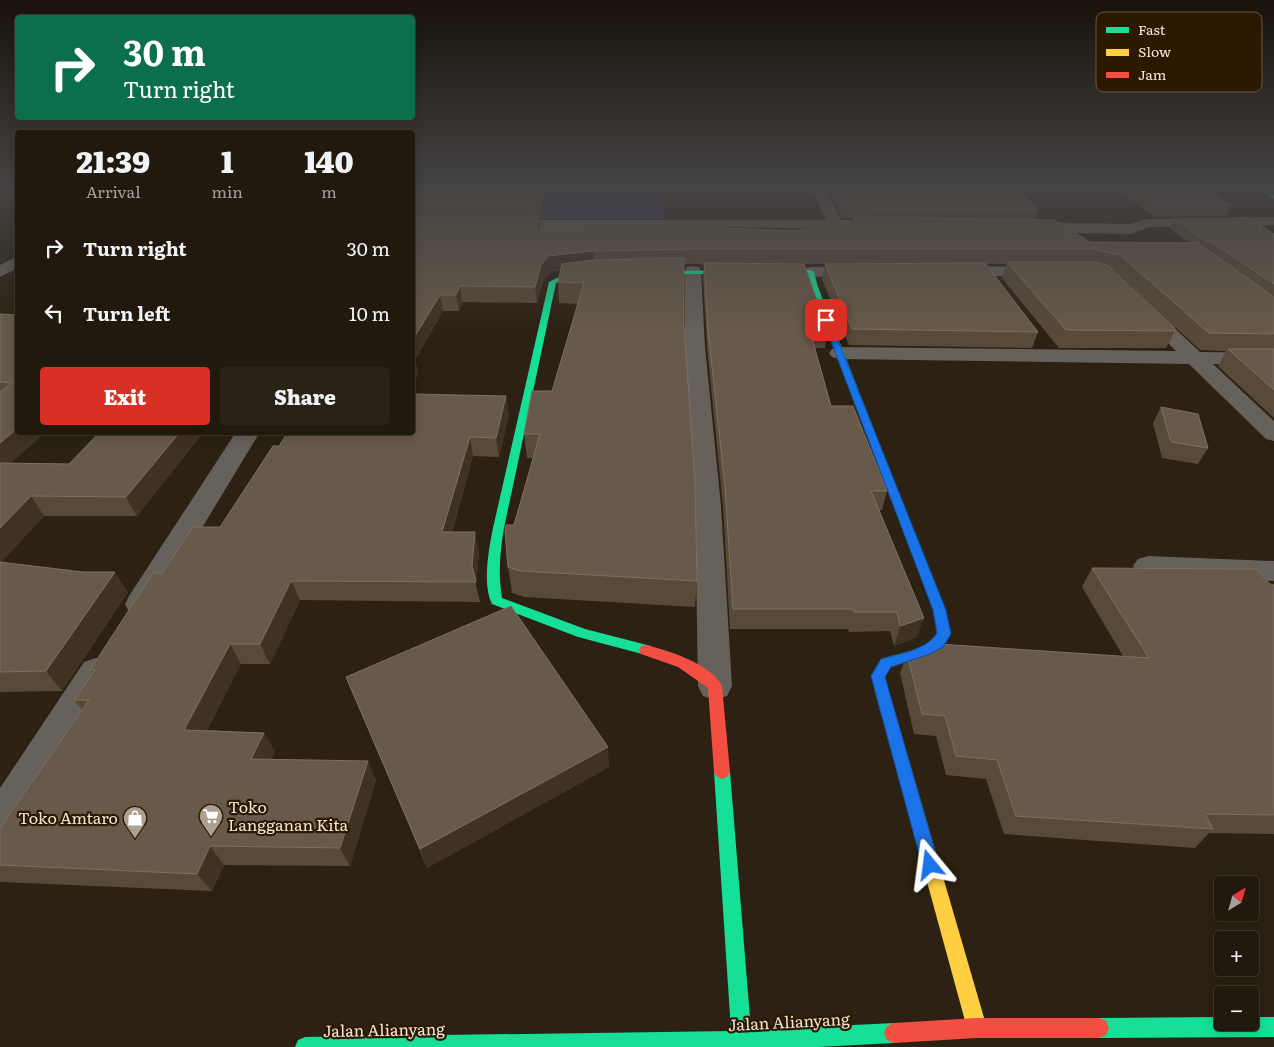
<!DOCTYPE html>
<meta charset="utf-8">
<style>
body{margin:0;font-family:Literata,serif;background:#292217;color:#f1f3f6;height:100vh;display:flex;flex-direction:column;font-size:19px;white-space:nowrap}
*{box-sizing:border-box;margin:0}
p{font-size:16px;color:#a2a09e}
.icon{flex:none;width:28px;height:28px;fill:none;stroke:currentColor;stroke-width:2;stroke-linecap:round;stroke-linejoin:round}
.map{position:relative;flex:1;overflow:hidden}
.drawer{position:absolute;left:15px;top:130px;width:400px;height:305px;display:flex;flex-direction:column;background:#21190e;border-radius:5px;box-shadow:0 2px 12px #0003,0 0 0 1px #3e382e}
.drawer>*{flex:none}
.guide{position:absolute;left:15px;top:15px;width:400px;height:105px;border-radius:5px;box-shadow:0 2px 12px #0003,0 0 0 1px #3e382e;background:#0b6e4f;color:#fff;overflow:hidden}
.needle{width:32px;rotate:37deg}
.fabs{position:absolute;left:1214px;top:876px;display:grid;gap:10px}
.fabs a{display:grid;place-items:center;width:45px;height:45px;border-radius:5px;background:#21190e;box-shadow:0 2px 12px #0003,0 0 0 1px #3e382e;font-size:25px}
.pin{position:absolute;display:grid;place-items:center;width:42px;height:42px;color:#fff;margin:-21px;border-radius:10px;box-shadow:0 2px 8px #0006}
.me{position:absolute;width:55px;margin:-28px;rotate:344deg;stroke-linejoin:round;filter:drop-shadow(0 0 4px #0008)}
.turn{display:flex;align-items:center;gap:18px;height:105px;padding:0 25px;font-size:22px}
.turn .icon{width:65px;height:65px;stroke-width:2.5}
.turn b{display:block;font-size:35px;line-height:42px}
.eta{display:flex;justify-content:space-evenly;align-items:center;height:85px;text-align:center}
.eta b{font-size:30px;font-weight:800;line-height:35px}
.cta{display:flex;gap:10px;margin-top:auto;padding:10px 25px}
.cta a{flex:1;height:58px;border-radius:5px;background:#d93025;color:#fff;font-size:20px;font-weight:800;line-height:58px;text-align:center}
.cta a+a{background:#292217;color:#f1f3f6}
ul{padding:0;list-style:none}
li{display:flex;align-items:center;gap:15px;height:65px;padding:0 25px}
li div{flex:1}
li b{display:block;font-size:19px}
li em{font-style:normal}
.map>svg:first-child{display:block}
.green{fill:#36345c}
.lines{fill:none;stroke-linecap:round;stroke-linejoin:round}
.street{fill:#66615b;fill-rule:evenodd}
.fast{fill:#16e098;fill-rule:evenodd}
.slow{fill:#ffcf43;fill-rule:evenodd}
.jam{fill:#f24e42;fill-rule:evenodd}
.wall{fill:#584a39}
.shaded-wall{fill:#3f3222}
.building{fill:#685a4a;stroke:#7e7060}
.route{fill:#1a73e8;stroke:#114b97}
.labels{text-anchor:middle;stroke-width:4.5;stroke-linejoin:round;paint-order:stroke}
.near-poi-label{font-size:16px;fill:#f3e5d6;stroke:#2c1901;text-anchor:start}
.near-street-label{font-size:16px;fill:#f3e5d6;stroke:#2c1901}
.key{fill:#2c1901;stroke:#685641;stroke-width:1}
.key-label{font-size:14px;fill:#f3e5d6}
</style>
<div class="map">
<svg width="1274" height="1047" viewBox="0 0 1274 1047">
<rect width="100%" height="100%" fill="#2c2112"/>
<!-- green -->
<path class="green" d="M512 187H659L666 219H495Z"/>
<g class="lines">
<!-- street -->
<g class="street">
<path d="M811 187H825L841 220H888L893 222 896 225 893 228 888 230 718 227 501 230 496 228 493 225 496 222 501 220H826Z"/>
<path d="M1274 217V225L1149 227 1131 234 1026 232 1021 230 1018 227 1021 224 1026 222 1129 224 1147 219Z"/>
<path d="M18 256V268L0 277V265Z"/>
<path d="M693 266 699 267 701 271 705 347 721 506 732 686 727 696 715 700 703 696 698 686 695 506 685 347V271L687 267Z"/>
<path d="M862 266 868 267 870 271 868 275 811 277 805 276 802 272 805 268 811 267Z"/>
<path d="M955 266 1042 267 1048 268 1051 272 1048 276 1042 277 949 275 947 271 949 267Z"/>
<path d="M1145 305 1152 307 1200 352 1274 353V365L1213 364 1274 421V441L1266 439 1189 364 839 359 832 357 829 353 832 349 839 347 1176 351 1136 311 1138 307Z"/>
<path d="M236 432H260L151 612 140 615 129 612 125 604 129 596Z"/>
<path d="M1148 556 1274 561V581L1148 576 1138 573 1133 566 1138 559Z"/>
<path d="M96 658 108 662 113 672 108 682 14 836 0 842V788L84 662Z"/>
</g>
<!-- fast -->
<g class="fast">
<path d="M1255 187H1262L1274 195V199Z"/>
<path d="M597 271 599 272V274L568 277 556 283 504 528C500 551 498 574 502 598L585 629 651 646 653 650 651 654 646 655 578 637 492 604C482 585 489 548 493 528L549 282 567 273Z"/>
<path d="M645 271 811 270 814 272 818 287 945 610 951 633 943 647 928 655 891 667 885 676 888 688 886 692 881 694 876 692 871 676 881 659C899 653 927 650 937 633L933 610 810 287 808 274H647L644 272Z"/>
<path d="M722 765 727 767 730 772 751 1030 894 1023 901 1026 904 1033 901 1040 894 1043 818 1047H295L298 1040 305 1037 731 1031 714 772 717 767Z"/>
<path d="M1222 1017V1022H1250V1017H1274V1037L1099 1038 1092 1035 1089 1028 1092 1021 1099 1018Z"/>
</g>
<!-- slow -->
<path class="slow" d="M881 682 886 684 888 688 987 1028 984 1035 977 1038 970 1035 967 1028 874 688 876 684Z"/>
<!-- jam -->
<g class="jam">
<path d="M646 645C669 651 710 663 722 686L730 772 727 777 722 779 717 777 714 772 708 688 678 667 641 654 639 650 641 646Z"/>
<path d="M977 1018H1099L1106 1021 1109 1028 1106 1035 1099 1038H977L894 1043 887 1040 884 1033 887 1026 894 1023Z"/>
</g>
</g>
<!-- wall -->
<g class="wall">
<rect x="0" y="187" width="18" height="12"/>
<path d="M412 187H548L542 218H539L540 230 800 231 801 225 851 226 853 218H842L827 187H1016L1039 211 1036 220 1090 242 1189 243 1170 229 1174 219 1274 234V418L1218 366 1226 351 1200 350 1113 270H1111L1175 331 1166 348H1059L1002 278 1006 264H985L1038 332 1032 348 849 345 822 279 825 264H804L828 331 825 348H815L831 406 887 491 882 510H879L917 637 894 646 890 631 849 632 848 629H730L723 506 707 347 703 278 704 264H684V325L697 581 695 607 524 597 512 593 508 567 514 525 533 458H527L524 434 552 391 578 304 559 303 558 282 561 270 550 272 543 281 537 303 462 302 459 311H443L415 360 418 374 412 386Z"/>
<path d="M1119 187H1204L1232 206 1227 216 1155 217 1118 190Z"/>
<path d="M0 314 18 315 11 463 69 464 100 432H207L206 434H202L137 516H44L1 562 128 592 62 691 1 692 0 693Z"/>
<path d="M1161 407 1208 448 1198 464 1162 458 1153 423Z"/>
<path d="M509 414 499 457 473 456 452 532 479 551 476 585 480 602 300 600 270 664H241L207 730 264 733 275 752 271 759 376 780 350 866 224 865 212 891 0 882V828L82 710 74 700 93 674 90 670 162 573 220 527 279 446Z"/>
<path d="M1092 568 1274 585V834L1209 833 1195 848 1004 834 986 779 946 775 936 736 914 734 900 673 907 654 1123 656 1082 587Z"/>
<path d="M346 677 609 767 427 868Z"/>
</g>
<!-- shaded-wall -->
<g class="shaded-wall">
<path d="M544 187H548L542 218 541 204Z"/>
<path d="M539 216 540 231 536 230Z"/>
<path d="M593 251 594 266 557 270 550 272 543 281 537 303 535 287 541 265 548 256 556 255Z"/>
<path d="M460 286 462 302 459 311 456 295Z"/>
<path d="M440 295 443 311 415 360 418 374 412 386V341Z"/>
<path d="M506 396 509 414 499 457 496 438Z"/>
<path d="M18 428V432H46L0 473V443Z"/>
<path d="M180 432H201L202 434 137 516 126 497Z"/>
<path d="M470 437 473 456 446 551 442 532Z"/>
<path d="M31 496 44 516 0 564V528Z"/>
<path d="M475 532 479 551 476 585 472 566Z"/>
<path d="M115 572 128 592 62 691 46 671Z"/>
<path d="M291 581 300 600 270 664 260 644Z"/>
<path d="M924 618 917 637 894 646 900 626Z"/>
<path d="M230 644 241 664 197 749 184 730Z"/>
<path d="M264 733 275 752 263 778 251 759Z"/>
<path d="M608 747 609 767 427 868 420 849Z"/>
<path d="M368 761 376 780 350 866 340 848Z"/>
<path d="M210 846 224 865 212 891 197 874Z"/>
</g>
<!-- building -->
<g class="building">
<path d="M0 187H18V190L0 189Z"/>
<path d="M412 187H544L541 204H412Z"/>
<path d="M833 187H1016L1039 211 844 208Z"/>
<path d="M1132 187H1204L1232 206 1159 207Z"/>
<path d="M539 216 536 230 698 227 803 231 801 225 859 226 853 217 1055 220 1068 232H1074L1090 242 1198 243 1274 297V334L1209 333 1120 255 1093 249H694L593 251 556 255 548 256 541 265 535 287 460 286 456 295H440L412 341V217Z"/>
<path d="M1249 218 1274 234V284L1212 242 1204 240 1174 219Z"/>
<path d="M684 258V325L695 481 697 581 520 571 508 567 505 532 506 525H514L540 434H524L532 391H552L584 283 558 282 562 264 593 260Z"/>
<path d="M1007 262H1093L1107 265 1174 327 1175 331 1066 330Z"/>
<path d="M704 263 804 264 828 331H810L831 406H853L887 491H871L924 618 900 626 897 612H854L853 609H733L725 487 708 330Z"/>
<path d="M985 263 1038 332 852 329 825 264Z"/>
<path d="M0 314 18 315V428L0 443V392L12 383 0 382Z"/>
<path d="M1228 349H1274V390Z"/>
<path d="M412 394 506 396 496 438 470 437 442 532H475L472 566 476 582 291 581 260 644H230L184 730 264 733 251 759 368 761 340 848 210 846 197 874 0 865V828L89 700H74L95 670H90L153 573H162L193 527H220L273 446H279L288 432H412Z"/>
<path d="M1161 407 1198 414 1208 448 1171 442Z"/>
<path d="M100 432H180L126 497 31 496 0 528V463L69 464Z"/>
<path d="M0 562 83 572H115L46 671 0 672Z"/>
<path d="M1092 568 1256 569 1270 584 1274 585V815L1205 814 1213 829 1016 816 997 760 956 756 945 716 922 714 907 654 938 644 1149 658Z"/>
<path d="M511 606 608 747 420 849 346 677Z"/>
</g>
<!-- sky -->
<linearGradient id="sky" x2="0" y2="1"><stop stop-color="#18120a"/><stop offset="0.56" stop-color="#454344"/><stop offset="1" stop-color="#454344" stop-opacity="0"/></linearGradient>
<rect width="1274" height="334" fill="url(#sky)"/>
<!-- route -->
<path class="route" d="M826 318 830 320 946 610 951 634 943 647 927 655 891 667 885 677 939 865 937 871 930 873 924 871 922 865 871 676 881 659C899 654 927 650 937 633L933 610 823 320Z"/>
<!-- icons -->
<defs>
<g id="supermarket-pin" transform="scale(1.25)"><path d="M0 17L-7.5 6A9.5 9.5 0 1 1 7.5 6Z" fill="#ada091" stroke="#2c1901"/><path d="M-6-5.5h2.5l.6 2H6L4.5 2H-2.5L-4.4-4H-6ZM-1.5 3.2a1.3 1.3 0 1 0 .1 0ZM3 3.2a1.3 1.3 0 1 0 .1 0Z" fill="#fff"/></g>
<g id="shop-pin" transform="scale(1.25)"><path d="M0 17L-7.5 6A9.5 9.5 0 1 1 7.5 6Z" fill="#ada091" stroke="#2c1901"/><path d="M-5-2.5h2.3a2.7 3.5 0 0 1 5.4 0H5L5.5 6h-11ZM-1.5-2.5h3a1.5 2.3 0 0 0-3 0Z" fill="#fff"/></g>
</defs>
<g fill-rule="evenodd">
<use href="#supermarket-pin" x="211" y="816"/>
<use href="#shop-pin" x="135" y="818"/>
</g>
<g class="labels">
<!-- near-poi labels -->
<g class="near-poi-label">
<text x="228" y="813">Toko<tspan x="228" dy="18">Langganan Kita</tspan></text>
<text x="118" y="824" text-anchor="end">Toko Amtaro</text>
</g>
<!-- near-street labels -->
<g class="near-street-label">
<text transform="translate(789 1022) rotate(-3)" y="6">Jalan Alianyang</text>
<text transform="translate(384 1030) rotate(-1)" y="6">Jalan Alianyang</text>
</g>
</g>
<!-- legend -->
<rect x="1096" y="12" width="166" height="80" rx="8" class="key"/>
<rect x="1106" y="27" width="23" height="6" fill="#16e098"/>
<rect x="1106" y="49" width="23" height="7" fill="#ffcf43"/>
<rect x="1106" y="72" width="23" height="6" fill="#f24e42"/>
<g class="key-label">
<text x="1138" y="35">Fast</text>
<text x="1138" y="57">Slow</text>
<text x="1138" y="80">Jam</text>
</g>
</svg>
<div class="fabs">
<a><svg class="needle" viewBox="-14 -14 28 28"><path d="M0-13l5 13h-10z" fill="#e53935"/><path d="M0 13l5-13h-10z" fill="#a2a09e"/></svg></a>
<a>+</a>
<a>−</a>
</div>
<div class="pin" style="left:826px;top:320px;background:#d93025"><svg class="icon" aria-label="arrive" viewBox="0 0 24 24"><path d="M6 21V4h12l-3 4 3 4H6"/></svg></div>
<svg class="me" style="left:930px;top:865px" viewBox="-20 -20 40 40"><path d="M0-17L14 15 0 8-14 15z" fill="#1a73e8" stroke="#fff" stroke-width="4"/></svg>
<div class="guide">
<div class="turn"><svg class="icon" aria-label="right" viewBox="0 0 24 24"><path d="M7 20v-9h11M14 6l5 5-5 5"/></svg><div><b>30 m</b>Turn right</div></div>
</div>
<section class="drawer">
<div class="eta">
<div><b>21:39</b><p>Arrival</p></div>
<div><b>1</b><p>min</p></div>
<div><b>140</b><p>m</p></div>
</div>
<ul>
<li><svg class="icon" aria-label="right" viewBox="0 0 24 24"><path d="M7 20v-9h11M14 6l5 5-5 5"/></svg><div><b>Turn right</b></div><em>30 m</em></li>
<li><svg class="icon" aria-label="left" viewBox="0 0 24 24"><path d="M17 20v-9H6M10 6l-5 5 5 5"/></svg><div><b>Turn left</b></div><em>10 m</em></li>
</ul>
<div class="cta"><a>Exit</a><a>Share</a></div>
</section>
</div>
